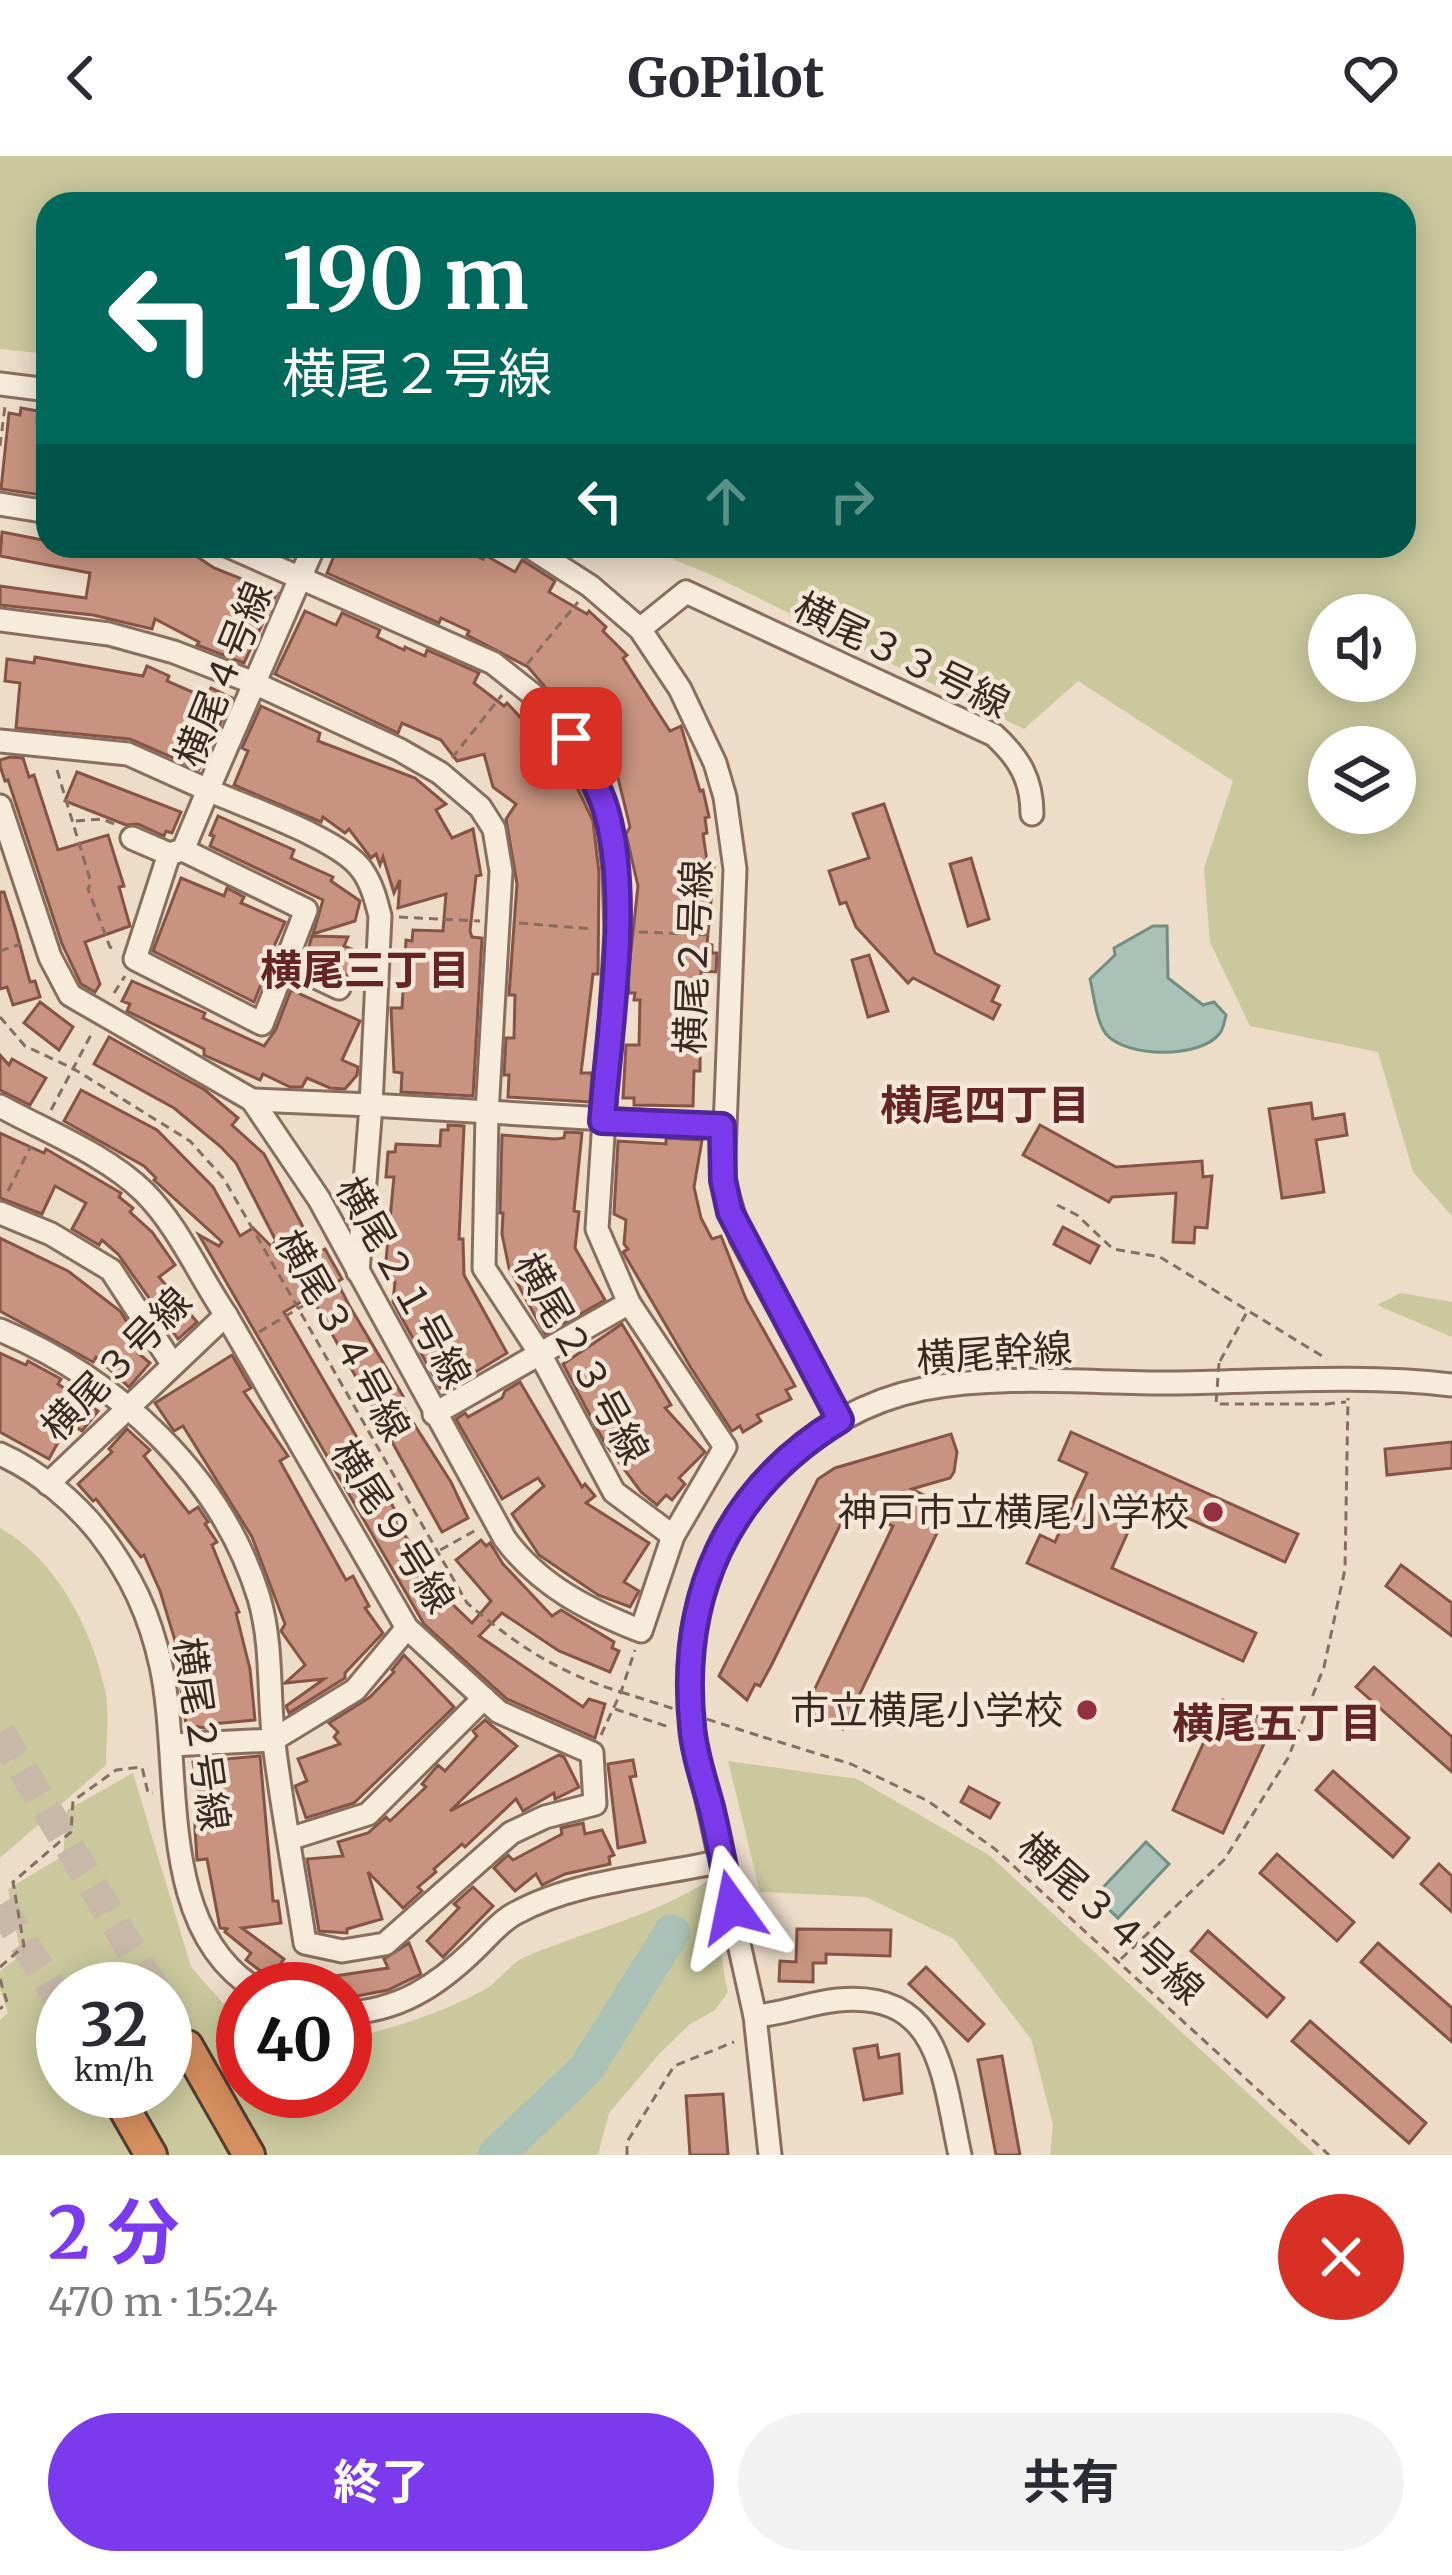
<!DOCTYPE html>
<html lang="ja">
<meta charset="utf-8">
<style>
body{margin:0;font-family:Merriweather,"Noto Sans JP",serif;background:#f2f2f3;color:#2b2b33;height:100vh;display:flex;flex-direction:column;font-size:45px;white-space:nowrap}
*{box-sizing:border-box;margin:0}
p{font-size:39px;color:#7c7c81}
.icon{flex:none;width:66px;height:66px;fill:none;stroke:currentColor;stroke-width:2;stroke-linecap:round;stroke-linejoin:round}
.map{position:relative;height:1999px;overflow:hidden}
.side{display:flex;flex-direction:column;background:#fff;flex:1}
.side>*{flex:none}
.banner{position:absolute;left:36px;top:36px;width:1380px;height:366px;border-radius:36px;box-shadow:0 6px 30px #0003;background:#00695c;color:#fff;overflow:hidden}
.controls{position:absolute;left:1308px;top:438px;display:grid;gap:24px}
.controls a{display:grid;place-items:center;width:108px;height:108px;border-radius:50%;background:#fff;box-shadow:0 6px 30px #0003;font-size:60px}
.speed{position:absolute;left:36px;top:1806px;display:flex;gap:24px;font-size:60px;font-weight:700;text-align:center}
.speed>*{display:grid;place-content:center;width:156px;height:156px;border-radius:50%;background:#fff;box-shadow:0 6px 30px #0003;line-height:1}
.speed small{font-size:30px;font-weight:400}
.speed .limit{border:18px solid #d22;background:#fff;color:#111}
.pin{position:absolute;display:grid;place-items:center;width:102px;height:102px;color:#fff;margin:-51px;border-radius:24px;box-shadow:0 6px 18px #0006}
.me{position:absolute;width:132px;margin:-66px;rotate:348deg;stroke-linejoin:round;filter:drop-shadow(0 0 9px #0008)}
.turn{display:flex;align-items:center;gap:42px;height:252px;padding:0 48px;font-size:54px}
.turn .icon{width:156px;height:156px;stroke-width:2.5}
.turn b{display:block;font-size:84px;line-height:102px}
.lanes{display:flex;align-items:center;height:114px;padding:0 48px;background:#0003;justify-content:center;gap:60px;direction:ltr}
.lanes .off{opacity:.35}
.round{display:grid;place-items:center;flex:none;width:126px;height:126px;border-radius:63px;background:#f2f2f3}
.head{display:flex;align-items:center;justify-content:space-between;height:204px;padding:0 48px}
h1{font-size:72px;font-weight:700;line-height:90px;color:#7c3aed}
.primary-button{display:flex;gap:24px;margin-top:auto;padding:24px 48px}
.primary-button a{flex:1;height:138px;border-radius:72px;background:#7c3aed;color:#fff;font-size:48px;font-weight:700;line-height:138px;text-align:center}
.primary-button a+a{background:#f2f2f3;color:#2b2b33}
header{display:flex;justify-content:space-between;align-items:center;height:156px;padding:0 48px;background:#fff;font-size:54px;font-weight:700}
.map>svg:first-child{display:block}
.green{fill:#cac89c;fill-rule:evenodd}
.water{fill:#a9c1b6;stroke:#708f82;stroke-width:3}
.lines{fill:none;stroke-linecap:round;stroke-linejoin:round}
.river{stroke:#a9c1b6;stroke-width:36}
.building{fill:#c89380;stroke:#865445;stroke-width:3}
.highway-tunnel{stroke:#c8b8a7;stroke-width:30;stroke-dasharray:30 15;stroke-linecap:butt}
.minor-casing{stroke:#886e5e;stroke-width:27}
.highway-casing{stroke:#563d32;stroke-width:36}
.path{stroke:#886e5e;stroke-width:3;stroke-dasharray:9 6;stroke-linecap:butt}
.minor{stroke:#f7ebdb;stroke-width:21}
.highway{stroke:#d68f5f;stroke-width:30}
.path-bridge{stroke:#886e5e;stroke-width:3;stroke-dasharray:9 6;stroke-linecap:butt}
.route-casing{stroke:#51269a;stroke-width:30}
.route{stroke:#7c3aed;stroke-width:21}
.poi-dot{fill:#943141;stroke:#f4e7d7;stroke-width:4.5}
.labels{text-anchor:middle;stroke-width:9;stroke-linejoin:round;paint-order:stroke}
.street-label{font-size:39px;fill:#392921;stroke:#f4e7d7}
.poi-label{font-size:39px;fill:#392921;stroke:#f4e7d7;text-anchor:end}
.neighbourhood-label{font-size:42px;font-weight:bold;fill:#632622;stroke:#f4e7d7}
</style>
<header><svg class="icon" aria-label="back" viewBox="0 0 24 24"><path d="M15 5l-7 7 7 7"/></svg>GoPilot<svg class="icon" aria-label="heart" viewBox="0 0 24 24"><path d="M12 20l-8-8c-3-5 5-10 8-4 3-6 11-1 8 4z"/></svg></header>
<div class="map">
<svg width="1452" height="1999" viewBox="0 0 1452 1999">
<rect width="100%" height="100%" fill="#ecdcc8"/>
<!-- green -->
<g class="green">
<path d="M0 0H1452V1060L1413 1016 1378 896 1250 870 1210 786 1204 712 1233 625 1078 525 1024 573 714 420 641 390H1404V48H48V198L0 193ZM1329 459H1395V525H1329ZM1395 591V657H1329V591Z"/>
<path d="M1401 1137 1452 1146V1181L1377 1149Z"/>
<path d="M0 1372C57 1404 91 1472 105 1533 110 1557 106 1585 106 1609L0 1702Z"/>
<path d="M728 1605 857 1623 989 1699 1315 1999H1050L1053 1969 1031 1883 954 1783 866 1741 760 1736Z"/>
<path d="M133 1617 191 1811 243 1870V1935H345V1884C392 1872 440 1858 484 1834 500 1825 510 1807 527 1800 592 1773 654 1760 713 1722 721 1760 718 1799 728 1836L715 1854 689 1869 660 1897 609 1957 598 1999H0V1864L8 1857 0 1833V1815L21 1799 8 1733 63 1700 67 1654ZM63 1833H165V1935H63Z"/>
</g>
<!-- water -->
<g class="water">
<path d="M1153 770H1167L1168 822 1203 849 1214 846 1226 859C1225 864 1223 873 1220 877 1201 903 1126 902 1106 878 1096 865 1094 839 1090 823L1115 799 1114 792Z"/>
<path d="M1146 1686 1169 1708 1118 1762 1095 1740Z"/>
</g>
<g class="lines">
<!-- river -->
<path class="river" d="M496 1999 586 1913 672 1776"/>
</g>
<!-- building -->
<g class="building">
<path d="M21 252 38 255 37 266 48 268V340L1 333 9 257 20 259Z"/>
<path d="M2 376 48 385V390H107L154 400 156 391 196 400 214 412 277 437 244 507 197 489 199 486 155 463 152 473 93 459 0 449V430L86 442 90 417 0 400Z"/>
<path d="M338 390H455L483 403 485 399 515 416 522 404 555 425 549 436 587 458 589 455 606 471 603 475 627 499 623 502 670 575 681 570 700 635 703 634 709 661 705 662 707 677 703 678 708 712H714L707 788 712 789V797H717L716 816 701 815 700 915H694L693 950 634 949V942H623L626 889H639L640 844H634L635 837H629L628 822 638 730 626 678 630 671 607 577 587 580 528 511 467 479 469 475 441 462 439 467 327 417Z"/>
<path d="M305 455 336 469 342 457 380 474 377 481 404 494 405 491 425 500 427 494 479 517 474 527 504 550 507 547 546 589 550 585 573 623 593 665 599 717 598 818H593L581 917H592L590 946 508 941 509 919H504L506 882H514L515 839H509L517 728 506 663 516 648 493 631 484 598 457 605 441 584 402 567 398 577 275 518Z"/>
<path d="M35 501 143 520 147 510 169 520 167 525 206 542 211 532 232 542 199 613 130 583 16 572 20 527 5 525 7 503 34 507Z"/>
<path d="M261 550 320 577 318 585 415 622 446 648 436 654 452 682 473 673 481 719 476 720 470 775 472 781 482 782 473 940 401 936 402 917 394 916 391 852H402L406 784 412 785 413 774 443 775 446 738 398 752 400 724 394 737 383 701 380 709 376 698 371 702 349 673 345 677 323 661 321 666 234 629 248 595 242 592Z"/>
<path d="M10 601 23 602 29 621 34 619 58 694 108 679 124 730 119 731 130 770 85 786 100 828 95 836 81 828 62 788 8 624 5 625 0 610V604Z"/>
<path d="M77 616 181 656 172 677 166 675 164 680 138 668 126 669 65 645Z"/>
<path d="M884 648 935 797 999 830 992 845 1000 849 993 863 913 822 908 827 856 771 846 746 840 748 829 715 869 702 853 658Z"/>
<path d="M218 660 294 694 291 702 333 721 331 725 360 745 355 765 313 778 323 744 210 690 214 680 210 679Z"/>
<path d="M971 702 989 763 968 770 950 708Z"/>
<path d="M181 722 224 740 227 732 244 741 241 747 285 766 262 817 265 818 254 846 153 795Z"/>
<path d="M0 736H4L15 771 30 826 35 825 40 841 13 849 7 831 0 833Z"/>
<path d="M312 780 348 781 344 790 363 798 354 828 345 818 306 800Z"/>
<path d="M869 799 888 855 868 861 852 804Z"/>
<path d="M132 825 205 857 203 862 264 890 276 873 291 834 360 865 342 904 358 911 357 919 345 933 330 932 307 922 302 931H290L263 918 260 924 204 899V893L127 855 130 848 122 845Z"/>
<path d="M40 846 73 871 59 894 24 867Z"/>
<path d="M109 881 205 934 238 962 232 969 264 998 317 1097 325 1093 342 1123 337 1126 349 1149 403 1240 398 1243 451 1326 468 1362 442 1376 311 1140 284 1156 355 1278 399 1362 395 1366 450 1441 447 1443 472 1467 491 1445 456 1404 481 1384 486 1390 490 1387 503 1408 552 1460 561 1454 614 1486 612 1492 619 1495 610 1516 559 1495 502 1457 479 1480 583 1551 589 1543 605 1548 595 1582 507 1543 424 1468 199 1079 219 1090 222 1086 154 1024 156 1022 144 1010 64 965 81 934 157 974 213 1031 240 1080 253 1072 271 1090 276 1085 236 1007 221 991 174 952 94 908Z"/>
<path d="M0 899 9 909 12 903 46 922 30 949 0 934Z"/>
<path d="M1311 947 1313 963 1344 958 1347 979 1316 984 1324 1036 1282 1042 1269 953Z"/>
<path d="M448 969 464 970 459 1083H463L464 1119 507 1197 446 1234 444 1230 440 1232 393 1146 395 1126 384 1125 394 1021H386L388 996H395L396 988 440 990 441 974H448Z"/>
<path d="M1040 969 1116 1011 1202 1005 1203 1021 1212 1020 1207 1072 1195 1071 1194 1087 1173 1086 1176 1037 1112 1041 1109 1046 1023 999Z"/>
<path d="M565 976 582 977 574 1055 579 1056 575 1092 605 1144 545 1178 509 1112 502 1078 503 1057H500L502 979 555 983 564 982Z"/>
<path d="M0 977 44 997 46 993 121 1037 119 1041 133 1052 130 1056 152 1076 175 1109 159 1121 197 1166 178 1183 118 1098 102 1084 99 1089 72 1073 86 1047 55 1030 42 1058 0 1042Z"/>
<path d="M666 982 702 984 694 1031 701 1062 712 1083 721 1080 746 1143 795 1230 786 1234 791 1243 757 1259 761 1265 743 1276 740 1270 732 1275 691 1212 623 1096 628 1093 624 1088 626 1064 614 1058 618 985 666 988Z"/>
<path d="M1063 1071 1099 1090 1090 1107 1054 1088Z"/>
<path d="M0 1082 68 1115 120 1155 143 1191 138 1197 150 1207 129 1231 96 1201 93 1206 0 1155Z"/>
<path d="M622 1168 671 1249 665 1252 705 1296 679 1322 685 1328 672 1344 666 1339 657 1349 641 1336 604 1286 563 1208Z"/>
<path d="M0 1197 26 1209 28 1205 61 1223 58 1228 98 1255 82 1275 69 1266 49 1303 0 1276Z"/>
<path d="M232 1199 251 1232 244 1236 288 1300 280 1305 346 1424 353 1420 369 1450 365 1452 383 1477 345 1517V1522L289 1557 286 1550 324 1523 285 1527 305 1509 281 1475 285 1468 252 1381 183 1270 174 1275 155 1247Z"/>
<path d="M520 1226 582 1331 585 1328 595 1340 586 1347 649 1387 624 1426 639 1435 630 1451 598 1439 539 1399 512 1358 544 1330 538 1322 502 1343 456 1263 465 1257 468 1261 502 1242 505 1235Z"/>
<path d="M127 1273 150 1294 144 1300 189 1357 198 1351 208 1366 205 1368 217 1386 212 1389 239 1456 236 1457 250 1513 255 1564 211 1568V1572H205L186 1569 178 1512 183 1511 160 1435 144 1399 141 1401 96 1343 93 1345 78 1328 112 1296 109 1293Z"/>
<path d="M1071 1276 1298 1378 1285 1406 1143 1342 1112 1412 1256 1477 1243 1505 1027 1407 1040 1379 1055 1386 1087 1317 1059 1304Z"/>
<path d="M951 1278 957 1296 954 1316 950 1322 912 1333 949 1352 843 1573 806 1555 809 1545 893 1370 886 1367 902 1336 848 1353 772 1508 760 1530 755 1528 747 1544 719 1520 818 1323 835 1312Z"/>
<path d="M1452 1286V1312L1387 1319 1385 1293Z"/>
<path d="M1401 1409 1452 1447V1480L1386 1430Z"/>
<path d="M404 1499 454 1551 354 1647 306 1662 295 1630 307 1625 298 1603 340 1588 334 1581 338 1576 329 1567 370 1541 394 1516 392 1514Z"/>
<path d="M1374 1511 1452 1581V1616L1356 1531Z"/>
<path d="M1223 1544 1273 1568 1223 1677 1173 1654Z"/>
<path d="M485 1564 517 1590 450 1655 559 1599 564 1601 579 1631 555 1643 554 1637 523 1655 516 1643 465 1691 462 1688 434 1713 436 1716 418 1731 422 1735 403 1752 368 1716 382 1763 347 1773V1777L319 1775 307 1703 343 1700 338 1686 368 1677 386 1661 390 1665 426 1631 422 1628 438 1609 445 1615 477 1580 473 1575Z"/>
<path d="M260 1600 273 1745H278L281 1767 242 1772 284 1803 270 1822 246 1804 251 1797 225 1776 227 1773 220 1772 207 1703 197 1704 195 1673V1644H199L193 1606Z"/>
<path d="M633 1604 636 1620 630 1621 645 1686 618 1692 608 1608Z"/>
<path d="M1333 1615 1409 1682 1393 1701 1316 1634Z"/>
<path d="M969 1631 999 1647 990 1662 961 1646Z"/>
<path d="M583 1667 585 1678 602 1674 614 1699 609 1701 610 1708 565 1718 542 1729 536 1718 515 1735 494 1712 508 1699 513 1704 562 1678 561 1672Z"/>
<path d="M1277 1698 1354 1766 1337 1785 1260 1717Z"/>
<path d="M1439 1708 1452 1720V1756L1421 1728Z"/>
<path d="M473 1731 493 1750 443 1801 427 1785 459 1752 454 1748Z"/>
<path d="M797 1773 891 1774 890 1800 826 1798V1807H813V1826L779 1825 780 1805 796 1806Z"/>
<path d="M1208 1775 1284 1842 1267 1861 1191 1795Z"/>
<path d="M409 1787 421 1818 388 1834 347 1842 345 1833H302L303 1818 335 1820 388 1812 384 1803Z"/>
<path d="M1378 1787 1452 1852V1886L1361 1806Z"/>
<path d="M926 1811 984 1868 968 1885 909 1828Z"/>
<path d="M1310 1865 1426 1967 1409 1987 1292 1885Z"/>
<path d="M877 1889 879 1902 899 1898 902 1937 864 1944 854 1893Z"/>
<path d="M1002 1900 1020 1999H996L978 1904Z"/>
<path d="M723 1938 728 1999H690L686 1940Z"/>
</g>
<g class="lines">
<!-- highway-tunnel -->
<g class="highway-tunnel">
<path d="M0 1576 155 1833"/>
<path d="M0 1749 63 1850"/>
<path d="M165 1850 187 1890"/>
</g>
<!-- minor casing -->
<g class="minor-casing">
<g id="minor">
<path d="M0 228 48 234"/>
<path d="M0 348 48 356"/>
<path d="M314 390 208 634C246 651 341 683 362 714 372 728 376 744 380 760L371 949 722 970"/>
<path d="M528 390 590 430 640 473 680 533 715 607 725 641 735 713 723 1024 741 1082 840 1264"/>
<path d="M0 464 109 478 174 496 254 527 400 594 440 617 480 651 494 673 501 715 487 957 484 1112 539 1196 614 1336 673 1380"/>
<path d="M640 473 686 436 994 579C1019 602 1032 623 1032 658"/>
<path d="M0 585 128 598 208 634 183 694"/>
<path d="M0 650 50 801 70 839 252 944 319 1043 505 1383C540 1430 588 1454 641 1475L673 1380 725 1291 629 1147 597 1073 616 775 614 716 608 661 571 582 541 545 493 507 228 390"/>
<path d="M132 682 169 698 183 694 306 754 262 868 135 803 169 698"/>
<path d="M286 807 339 832"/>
<path d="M252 944 371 949 358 1116"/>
<path d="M0 950C47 976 105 998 144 1036 179 1071 198 1118 226 1159L48 1328"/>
<path d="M0 1057 51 1078 111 1114 173 1209"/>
<path d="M0 1174C116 1223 221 1318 259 1442 273 1490 268 1539 274 1587 282 1654 295 1720 305 1787L342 1795 385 1788 511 1677 545 1661 595 1648 592 1597 499 1556 407 1472 226 1159"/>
<path d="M434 1258 629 1147"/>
<path d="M0 1298C38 1315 74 1345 100 1378 131 1419 150 1459 161 1510 183 1612 154 1771 256 1833"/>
<path d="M171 1589 273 1584 355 1534 407 1472"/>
<path d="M289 1683 368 1658 484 1542"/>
<path d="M345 1857C398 1855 437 1830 474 1794 487 1782 500 1765 516 1757 576 1724 656 1720 722 1705"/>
<path d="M755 1860C783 1858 809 1847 838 1844 942 1834 943 1923 960 1999"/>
<path d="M770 1999 755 1860 692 1576C690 1539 687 1503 694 1467 715 1353 809 1256 923 1233 1002 1218 1089 1227 1169 1227 1262 1226 1360 1218 1452 1229"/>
</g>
</g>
<!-- highway casing -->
<g class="highway-casing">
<g id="highway">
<path d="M187 1890 249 1999"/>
<path d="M120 1945 151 1999"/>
</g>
</g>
<!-- path -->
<g class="path">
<path d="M0 290 5 250"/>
<path d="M527 508 578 446"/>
<path d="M452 602 502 539"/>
<path d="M57 614 91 727 88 733 110 791 117 794"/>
<path d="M76 665 102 663 119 670"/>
<path d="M399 761 480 765"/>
<path d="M519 767 593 773"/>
<path d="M639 776 713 779"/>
<path d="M0 795 21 788"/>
<path d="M114 837 125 820"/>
<path d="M0 861 25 890 74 913 190 985 224 1023 467 1447C518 1490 557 1516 621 1536"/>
<path d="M51 954 92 877"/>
<path d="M8 1035 31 990"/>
<path d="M1057 1049 1077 1059 1113 1093 1160 1101 1327 1203"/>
<path d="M259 1176 338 1129"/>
<path d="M1220 1205 1247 1156"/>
<path d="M1326 1248 1346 1246"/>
<path d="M401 1416 476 1374"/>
<path d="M615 1553 669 1571"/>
<path d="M601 1579 621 1536 635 1494"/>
<path d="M763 1581 851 1608 928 1645 995 1693 1329 1999"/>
<path d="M1121 1803 1224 1704 1288 1602 1324 1511 1345 1413 1348 1242"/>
<path d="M0 1811 24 1790 13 1726 71 1676 73 1645 116 1614 142 1611 148 1637H153"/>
<path d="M0 1823 7 1846 0 1853"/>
<path d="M293 1833 300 1806"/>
<path d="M627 1999V1986L674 1910 734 1886"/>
</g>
<!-- minor -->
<use href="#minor" class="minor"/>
<!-- highway -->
<use href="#highway" class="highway"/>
<!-- path-bridge -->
<g class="path-bridge">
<path d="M1219 1207 1216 1248H1326"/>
<path d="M621 1536 763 1581"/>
</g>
</g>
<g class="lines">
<!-- route casing -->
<g class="route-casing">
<path id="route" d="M571 582C584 607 600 631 607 658 631 745 609 875 602 965L722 970 723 1024 730 1056 840 1264C727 1333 679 1440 692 1570 694 1597 704 1625 711 1651 719 1684 725 1718 732 1751"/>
</g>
<!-- route -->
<use href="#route" class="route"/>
</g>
<!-- markers -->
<g class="poi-dot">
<circle cx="1213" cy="1356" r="12"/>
<circle cx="1087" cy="1554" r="12"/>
</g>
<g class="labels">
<!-- street labels -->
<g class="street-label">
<text transform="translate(902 499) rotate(26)" y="14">横尾３３号線</text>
<text transform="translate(223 518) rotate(-68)" y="14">横尾４号線</text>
<text transform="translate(693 801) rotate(-88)" y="14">横尾２号線</text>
<text transform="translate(404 1126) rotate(61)" y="14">横尾２１号線</text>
<text transform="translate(343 1179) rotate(61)" y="14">横尾３４号線</text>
<text transform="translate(994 1197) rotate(-4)" y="14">横尾幹線</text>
<text transform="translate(582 1202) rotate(61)" y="14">横尾２３号線</text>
<text transform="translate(116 1208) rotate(-46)" y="14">横尾３号線</text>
<text transform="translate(393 1370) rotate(58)" y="14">横尾９号線</text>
<text transform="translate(202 1578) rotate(82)" y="14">横尾２号線</text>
<text transform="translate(1111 1762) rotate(42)" y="14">横尾３４号線</text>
</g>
<!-- poi labels -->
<g class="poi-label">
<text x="1189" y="1370">神戸市立横尾小学校</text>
<text x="1063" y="1568">市立横尾小学校</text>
</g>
<!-- neighbourhood labels -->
<g class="neighbourhood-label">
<text x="365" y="829">横尾三丁目</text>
<text x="985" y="964">横尾四丁目</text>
<text x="1277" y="1582">横尾五丁目</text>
</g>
</g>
</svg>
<div class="controls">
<a><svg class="icon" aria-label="sound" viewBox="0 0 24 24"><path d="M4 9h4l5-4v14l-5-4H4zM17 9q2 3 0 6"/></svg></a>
<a><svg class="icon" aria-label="layers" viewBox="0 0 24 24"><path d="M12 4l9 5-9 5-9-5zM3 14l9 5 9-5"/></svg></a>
</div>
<div class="speed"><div>32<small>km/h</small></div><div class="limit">40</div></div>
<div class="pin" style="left:571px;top:582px;background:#d93025"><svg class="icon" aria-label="arrive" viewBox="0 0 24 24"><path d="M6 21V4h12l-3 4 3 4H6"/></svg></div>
<svg class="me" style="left:732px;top:1751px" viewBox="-20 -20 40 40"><path d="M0-17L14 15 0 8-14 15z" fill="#7c3aed" stroke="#fff" stroke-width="4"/></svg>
<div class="banner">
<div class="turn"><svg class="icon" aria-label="left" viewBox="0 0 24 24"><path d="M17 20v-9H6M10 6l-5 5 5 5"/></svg><div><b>190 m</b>横尾２号線</div></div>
<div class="lanes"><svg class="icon" aria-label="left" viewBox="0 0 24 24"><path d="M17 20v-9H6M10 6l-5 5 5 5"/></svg><svg class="icon off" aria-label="ahead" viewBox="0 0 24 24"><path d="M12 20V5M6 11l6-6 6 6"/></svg><svg class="icon off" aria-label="right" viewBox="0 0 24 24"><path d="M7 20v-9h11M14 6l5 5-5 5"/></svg></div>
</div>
</div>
<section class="side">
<div class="head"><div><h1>2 分</h1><p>470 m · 15:24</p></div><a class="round" style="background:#d93025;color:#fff"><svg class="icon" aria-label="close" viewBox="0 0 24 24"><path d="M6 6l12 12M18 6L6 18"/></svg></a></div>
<div class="primary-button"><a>終了</a><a>共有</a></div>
</section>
